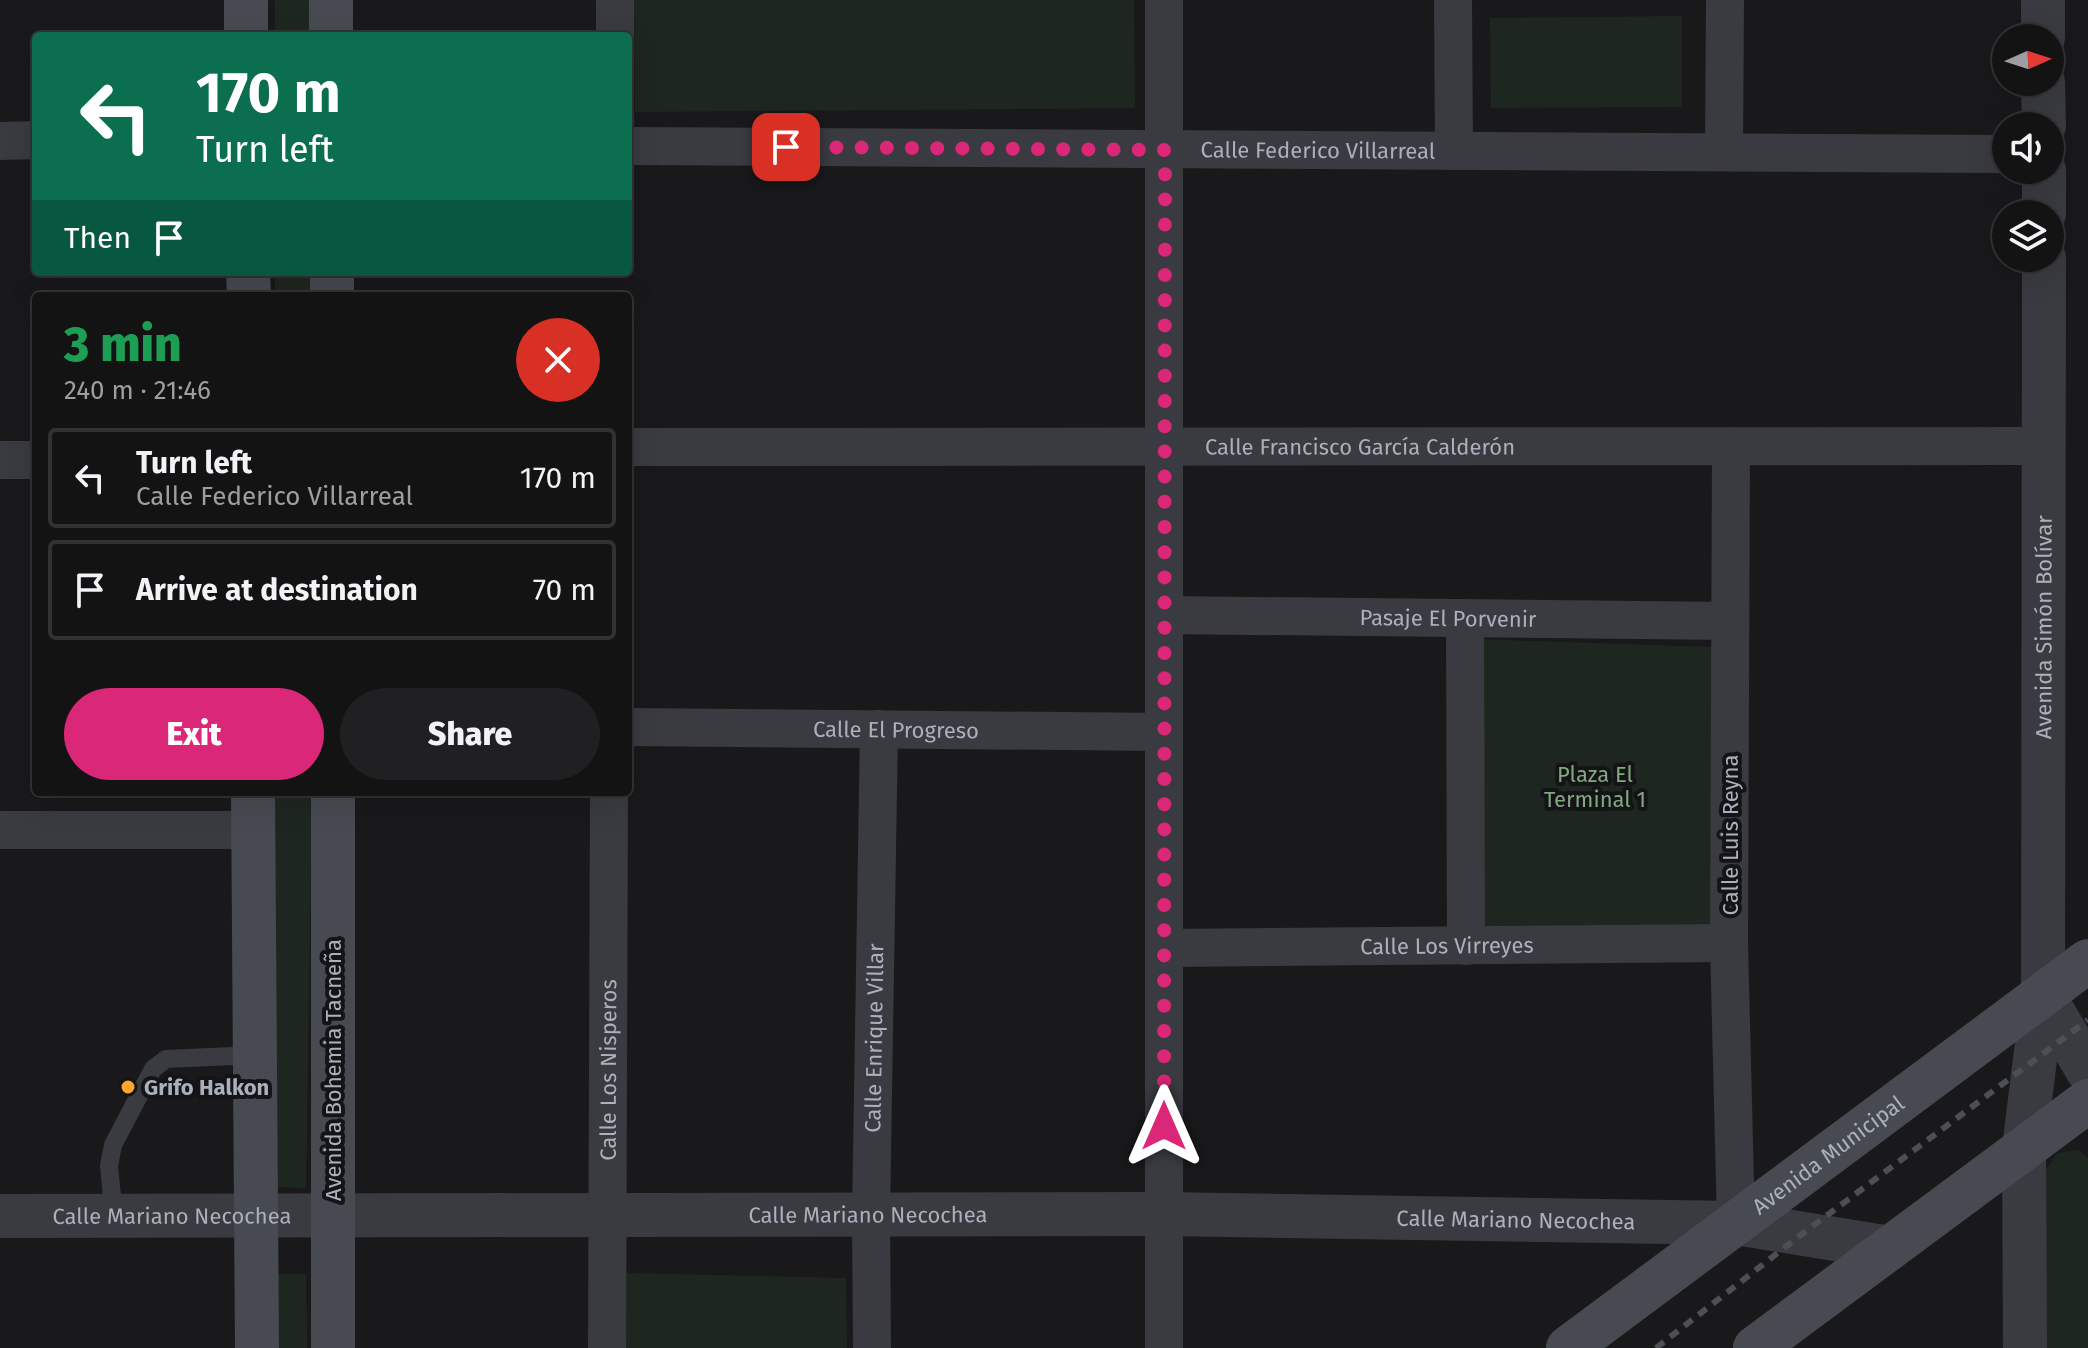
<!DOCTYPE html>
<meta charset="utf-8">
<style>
body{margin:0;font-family:"Fira Sans",sans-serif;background:#202022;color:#f1f3f6;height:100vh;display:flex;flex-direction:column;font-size:30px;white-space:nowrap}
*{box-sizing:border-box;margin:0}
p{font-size:26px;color:#9d9ea0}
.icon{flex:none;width:44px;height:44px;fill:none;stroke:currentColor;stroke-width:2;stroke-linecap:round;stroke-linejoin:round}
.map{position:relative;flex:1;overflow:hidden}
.side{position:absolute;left:32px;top:292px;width:600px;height:504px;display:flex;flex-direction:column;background:#131314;border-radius:8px;box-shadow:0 8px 32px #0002,0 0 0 2px #323234}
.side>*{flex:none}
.guide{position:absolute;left:32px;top:32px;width:600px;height:244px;border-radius:8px;box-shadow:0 8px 32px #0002,0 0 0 2px #323234;background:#0b6e4f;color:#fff;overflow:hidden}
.needle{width:52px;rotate:87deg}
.fabs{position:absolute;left:1992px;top:24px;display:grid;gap:16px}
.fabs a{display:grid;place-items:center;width:72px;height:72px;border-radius:50%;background:#131314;box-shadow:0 8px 32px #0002,0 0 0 2px #323234;font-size:40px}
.pin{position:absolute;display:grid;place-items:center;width:68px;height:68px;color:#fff;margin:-34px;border-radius:16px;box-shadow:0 4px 12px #0006}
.me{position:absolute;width:88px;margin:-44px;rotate:0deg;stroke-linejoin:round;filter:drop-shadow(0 0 6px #0008)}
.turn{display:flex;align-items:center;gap:28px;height:168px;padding:0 32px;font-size:36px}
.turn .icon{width:104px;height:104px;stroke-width:2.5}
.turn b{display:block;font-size:56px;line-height:68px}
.then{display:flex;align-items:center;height:76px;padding:0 32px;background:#0003;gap:16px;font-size:30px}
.round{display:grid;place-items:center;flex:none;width:84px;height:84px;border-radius:42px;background:#202022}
.summary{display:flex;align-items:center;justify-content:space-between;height:136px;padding:0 32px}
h1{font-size:48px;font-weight:800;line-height:60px;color:#1e9e55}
.cta{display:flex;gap:16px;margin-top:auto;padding:16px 32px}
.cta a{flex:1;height:92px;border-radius:48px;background:#db2777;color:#fff;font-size:32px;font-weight:800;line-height:92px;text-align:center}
.cta a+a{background:#202022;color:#f1f3f6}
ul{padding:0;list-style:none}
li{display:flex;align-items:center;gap:24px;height:100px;margin:0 16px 12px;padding:0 16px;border:4px solid #323234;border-radius:8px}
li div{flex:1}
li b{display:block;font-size:30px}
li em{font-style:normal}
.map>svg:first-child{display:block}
.green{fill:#1e271f}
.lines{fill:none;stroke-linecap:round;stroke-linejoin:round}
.service{stroke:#3a3b41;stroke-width:18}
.minor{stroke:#3a3b41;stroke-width:38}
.tertiary{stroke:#3a3b41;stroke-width:44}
.secondary{stroke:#474b51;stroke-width:44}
.rail{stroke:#4c5056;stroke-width:6;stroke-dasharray:10 8;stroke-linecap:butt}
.route{stroke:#db2777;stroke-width:14;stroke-dasharray:0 25.2}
.poi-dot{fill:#ffa62d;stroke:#141417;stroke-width:3}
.labels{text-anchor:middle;stroke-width:8;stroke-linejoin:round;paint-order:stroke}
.street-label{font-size:22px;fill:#aab1bc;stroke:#141417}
.park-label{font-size:22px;fill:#81a880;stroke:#141417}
.poi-label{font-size:22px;font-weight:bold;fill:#aab1bc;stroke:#141417;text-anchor:start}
</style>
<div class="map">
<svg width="2088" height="1348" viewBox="0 0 2088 1348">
<rect width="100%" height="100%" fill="#19191b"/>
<!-- green -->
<g class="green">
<rect x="275" y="0" width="38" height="36"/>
<path d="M634 0H1134L1135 108 635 112Z"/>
<path d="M1682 16V107L1491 108 1490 18Z"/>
<rect x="275" y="272" width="38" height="24"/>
<path d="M1474 639 1715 647 1717 926 1475 927Z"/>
<path d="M274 792H312L306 1188 269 1187Z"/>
<path d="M2078 1150 2088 1158V1348H2044L2042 1176 2057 1153Z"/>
<path d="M624 1273 846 1278 847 1348H625Z"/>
<path d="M267 1274H306L307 1348H268Z"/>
</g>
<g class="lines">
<!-- service -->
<path class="service" d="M114 1216 109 1166 113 1145 153 1069 166 1059 255 1055"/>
<!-- minor -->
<g class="minor">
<path d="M615 0V36"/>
<path d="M1453 0 1454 151"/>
<path d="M0 141 36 140"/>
<path id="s1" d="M628 146 2006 154"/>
<path d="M1724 152 1725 0"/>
<path d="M1731 446 1729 943 1736 1223"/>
<path id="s2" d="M628 447 2045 446"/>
<path d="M0 460H36"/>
<path id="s3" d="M1164 615 1730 621"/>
<path d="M1465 618 1466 946"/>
<path id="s4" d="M628 727 1164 732"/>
<path d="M0 830H253"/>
<path id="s5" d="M1165 948 1729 943"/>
<path id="s6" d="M607 1348 609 792"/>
<path id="s7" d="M872 1348 871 1215 879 729"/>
<path d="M1164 1348V0"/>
</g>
<!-- tertiary -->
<g class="tertiary">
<path d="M2043 0V38"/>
<path d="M2043 82 2044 126"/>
<path d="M2044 170V214"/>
<path d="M2043 995 2088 1071"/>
<path id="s8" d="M0 1216 1164 1214 1736 1223 1890 1248"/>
<path id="s9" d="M2025 1348 2024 1148 2043 995 2044 258"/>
</g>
<!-- secondary -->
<g class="secondary">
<path d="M246 0V36"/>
<path d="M331 0V36"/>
<path d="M248 272 249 296"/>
<path d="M332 272V296"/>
<path d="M253 792 257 1348"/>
<path d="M333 792V1348"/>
<path id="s10" d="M1568 1348 2088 961"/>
<path d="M1755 1348 2088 1101"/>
</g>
<!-- rail -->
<path class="rail" d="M1656 1348 1802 1234 2088 1020"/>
</g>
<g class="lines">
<!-- route -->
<path class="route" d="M786 147 1165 150 1164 1126"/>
</g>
<!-- markers -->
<circle class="poi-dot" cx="128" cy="1087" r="8"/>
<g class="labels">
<!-- street labels -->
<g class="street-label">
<text dy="8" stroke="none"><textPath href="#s1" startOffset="690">Calle Federico Villarreal</textPath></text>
<text dy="8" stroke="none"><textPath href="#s2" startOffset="732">Calle Francisco García Calderón</textPath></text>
<text dy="8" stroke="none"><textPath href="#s3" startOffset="284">Pasaje El Porvenir</textPath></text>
<text dy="8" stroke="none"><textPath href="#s9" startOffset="722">Avenida Simón Bolívar</textPath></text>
<text dy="8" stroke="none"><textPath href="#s4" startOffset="268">Calle El Progreso</textPath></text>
<text transform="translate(1730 835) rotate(-90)" y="8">Calle Luis Reyna</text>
<text dy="8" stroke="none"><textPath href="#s5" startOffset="282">Calle Los Virreyes</textPath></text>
<text dy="8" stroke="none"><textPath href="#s7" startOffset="310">Calle Enrique Villar</textPath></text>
<text transform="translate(333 1070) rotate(-90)" y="8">Avenida Bohemia Tacneña</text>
<text dy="8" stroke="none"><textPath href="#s6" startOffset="278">Calle Los Nisperos</textPath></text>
<text dy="8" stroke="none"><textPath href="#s10" startOffset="324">Avenida Municipal</textPath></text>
<text dy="8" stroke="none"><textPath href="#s8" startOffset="868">Calle Mariano Necochea</textPath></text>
<text dy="8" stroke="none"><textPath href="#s8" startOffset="172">Calle Mariano Necochea</textPath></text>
<text dy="8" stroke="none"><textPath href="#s8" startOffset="1516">Calle Mariano Necochea</textPath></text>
</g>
<!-- park labels -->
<g class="park-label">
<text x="1595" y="782">Plaza El<tspan x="1595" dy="25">Terminal 1</tspan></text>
</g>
<!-- poi labels -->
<g class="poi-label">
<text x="144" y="1095">Grifo Halkon</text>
</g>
</g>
</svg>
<div class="fabs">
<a><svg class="needle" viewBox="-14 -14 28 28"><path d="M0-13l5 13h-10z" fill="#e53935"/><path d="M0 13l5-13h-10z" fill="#9d9ea0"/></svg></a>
<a><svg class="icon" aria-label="sound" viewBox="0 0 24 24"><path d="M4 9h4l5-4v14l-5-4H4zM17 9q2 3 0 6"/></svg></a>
<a><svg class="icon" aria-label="layers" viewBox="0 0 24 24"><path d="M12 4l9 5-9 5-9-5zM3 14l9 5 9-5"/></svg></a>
</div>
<div class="pin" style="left:786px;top:147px;background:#d93025"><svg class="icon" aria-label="arrive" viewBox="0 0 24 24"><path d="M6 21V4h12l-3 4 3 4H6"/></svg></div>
<svg class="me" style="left:1164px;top:1126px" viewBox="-20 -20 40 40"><path d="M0-17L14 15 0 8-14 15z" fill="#db2777" stroke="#fff" stroke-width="4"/></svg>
<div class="guide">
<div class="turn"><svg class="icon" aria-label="left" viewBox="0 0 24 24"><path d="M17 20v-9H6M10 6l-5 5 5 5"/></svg><div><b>170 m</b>Turn left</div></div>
<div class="then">Then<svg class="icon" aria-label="arrive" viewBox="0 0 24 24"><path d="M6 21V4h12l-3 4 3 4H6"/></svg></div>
</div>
<section class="side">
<div class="summary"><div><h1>3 min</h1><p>240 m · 21:46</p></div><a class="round" style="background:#d93025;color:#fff"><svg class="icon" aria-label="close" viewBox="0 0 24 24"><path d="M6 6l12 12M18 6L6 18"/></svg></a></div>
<ul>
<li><svg class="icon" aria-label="left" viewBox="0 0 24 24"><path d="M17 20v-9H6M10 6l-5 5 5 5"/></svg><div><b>Turn left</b><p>Calle Federico Villarreal</p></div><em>170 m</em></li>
<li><svg class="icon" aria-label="arrive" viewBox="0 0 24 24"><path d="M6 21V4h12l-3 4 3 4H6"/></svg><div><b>Arrive at destination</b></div><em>70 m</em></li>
</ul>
<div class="cta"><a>Exit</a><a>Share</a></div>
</section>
</div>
